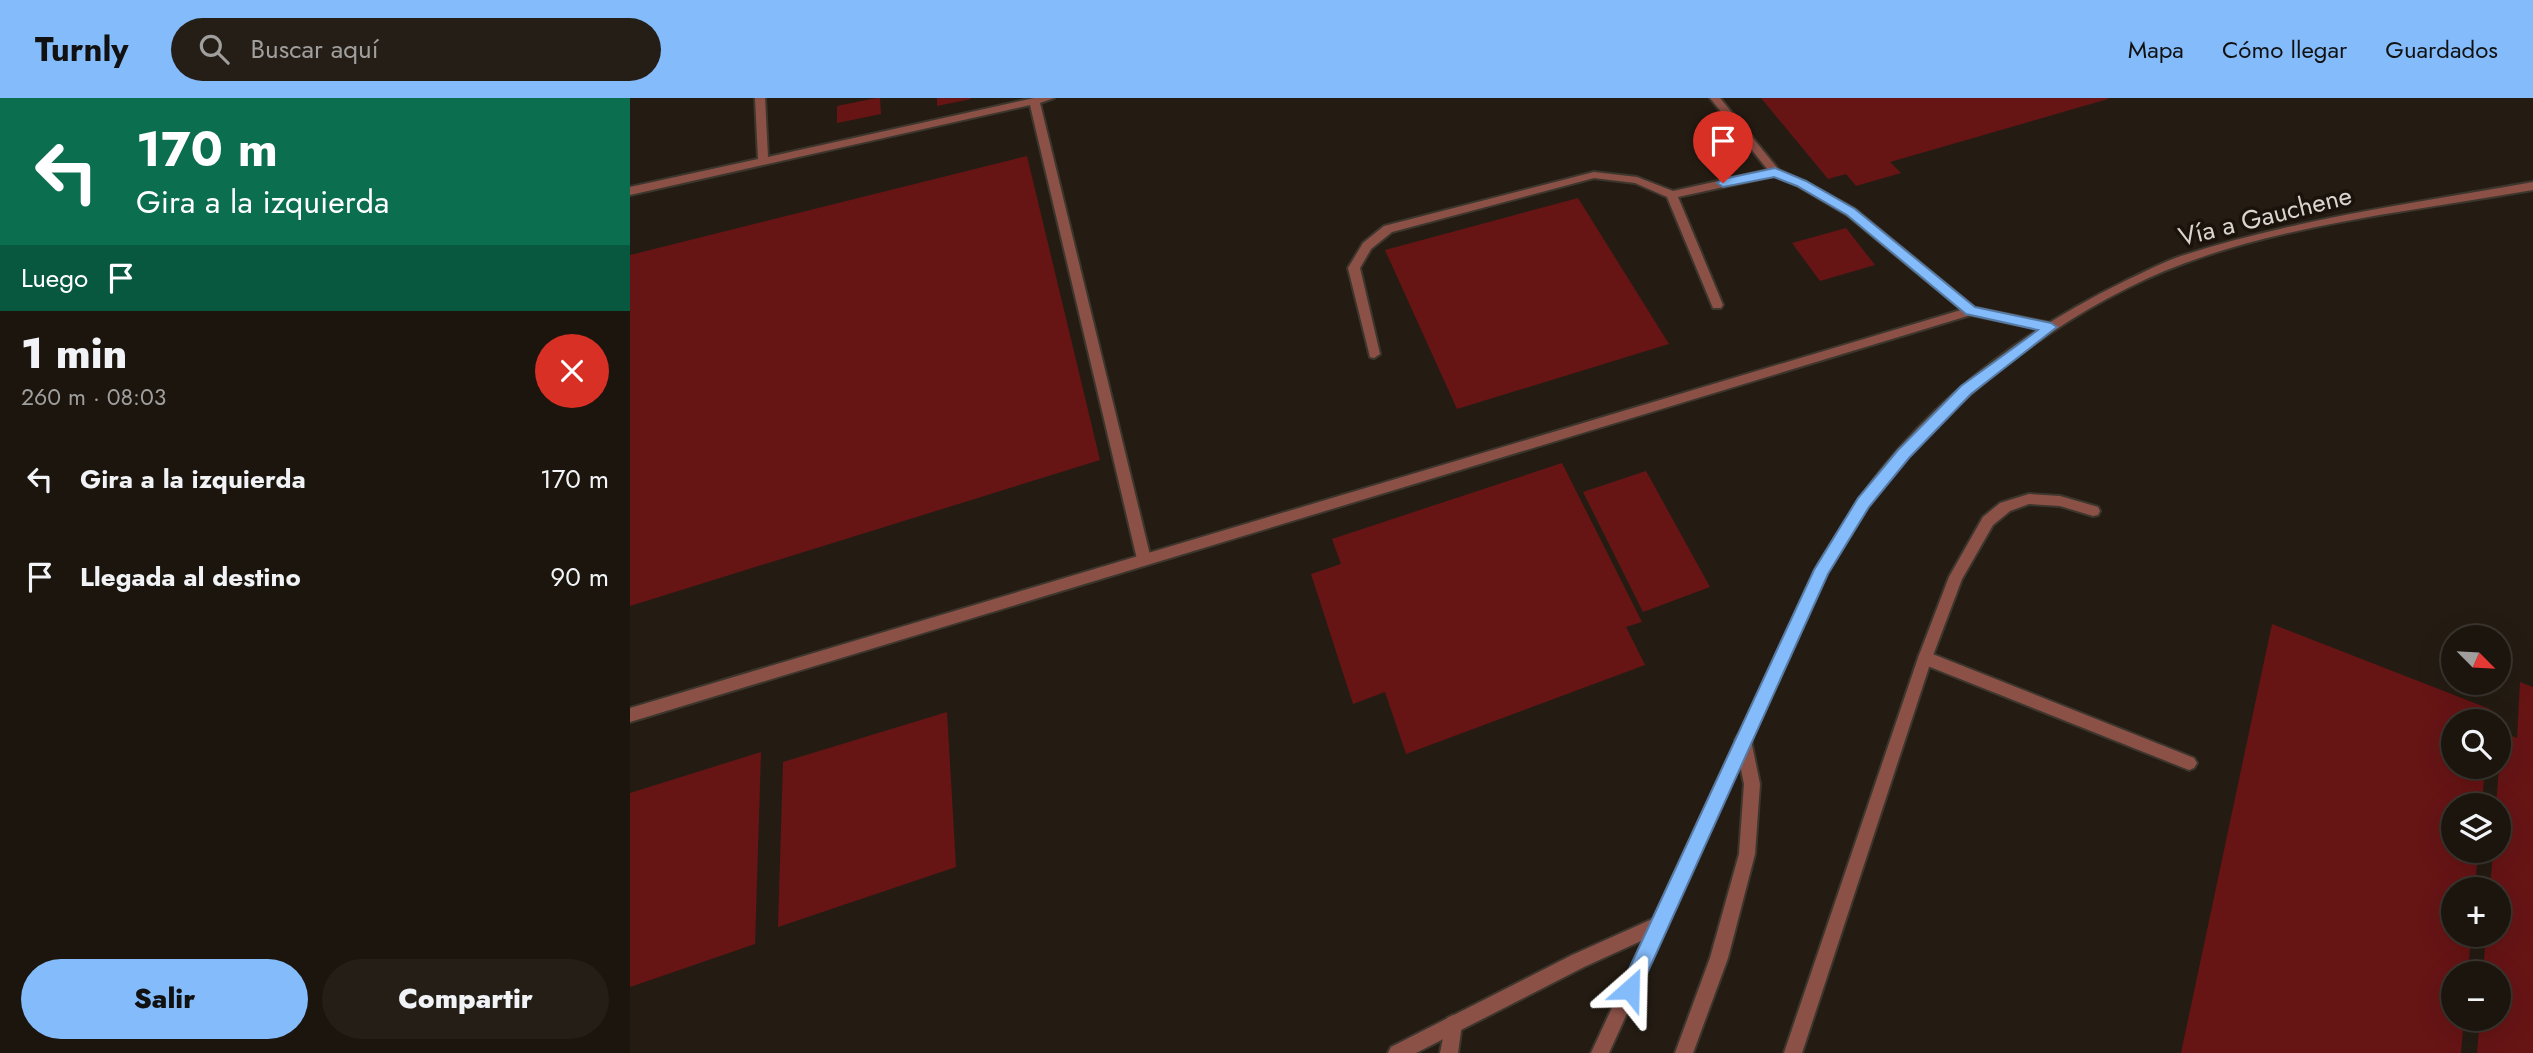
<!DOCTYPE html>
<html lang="es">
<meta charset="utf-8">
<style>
body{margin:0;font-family:Jost,sans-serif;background:#241e17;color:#f1f3f6;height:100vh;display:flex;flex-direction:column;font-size:26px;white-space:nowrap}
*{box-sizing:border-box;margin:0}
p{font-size:23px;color:#a09f9e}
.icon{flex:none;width:38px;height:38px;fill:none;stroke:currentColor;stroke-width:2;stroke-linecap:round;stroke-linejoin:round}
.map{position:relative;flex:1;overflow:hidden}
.drawer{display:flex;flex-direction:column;background:#1b150e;width:630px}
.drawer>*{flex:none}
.guide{background:#0b6e4f;color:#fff;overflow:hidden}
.needle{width:46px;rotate:114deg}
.fabs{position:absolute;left:1811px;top:527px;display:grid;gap:14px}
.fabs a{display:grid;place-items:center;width:70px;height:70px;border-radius:50%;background:#1b150e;box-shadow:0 7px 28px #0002,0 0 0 2px #39342e;font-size:35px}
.pin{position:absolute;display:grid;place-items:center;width:60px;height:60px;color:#fff;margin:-72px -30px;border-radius:50% 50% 50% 0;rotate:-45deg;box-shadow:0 0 7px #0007}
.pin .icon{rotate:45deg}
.me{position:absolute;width:77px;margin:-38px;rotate:25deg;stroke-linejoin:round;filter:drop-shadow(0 0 5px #0008)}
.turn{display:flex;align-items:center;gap:24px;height:147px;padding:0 21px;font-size:32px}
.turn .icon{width:91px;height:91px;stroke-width:2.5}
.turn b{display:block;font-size:49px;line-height:60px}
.then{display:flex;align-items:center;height:66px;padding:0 21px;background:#0003;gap:14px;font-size:26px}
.round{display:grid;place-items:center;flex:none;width:74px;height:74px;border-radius:37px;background:#241e17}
.overview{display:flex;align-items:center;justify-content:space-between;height:119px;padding:0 21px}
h1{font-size:42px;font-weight:800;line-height:52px}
.action{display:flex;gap:14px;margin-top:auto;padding:14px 21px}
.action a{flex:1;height:80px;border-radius:42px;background:#84bcfb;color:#111;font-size:28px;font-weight:800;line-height:80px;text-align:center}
.action a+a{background:#241e17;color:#f1f3f6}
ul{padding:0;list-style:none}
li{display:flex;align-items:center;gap:21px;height:98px;padding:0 21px}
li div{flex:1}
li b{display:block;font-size:26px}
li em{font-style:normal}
header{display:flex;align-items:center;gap:42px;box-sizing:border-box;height:98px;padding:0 35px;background:#84bcfb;color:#111}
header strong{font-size:33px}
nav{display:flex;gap:38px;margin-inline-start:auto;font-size:24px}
.search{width:490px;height:63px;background:#241e17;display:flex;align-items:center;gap:18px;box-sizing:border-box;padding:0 24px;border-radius:38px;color:#a09f9e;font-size:26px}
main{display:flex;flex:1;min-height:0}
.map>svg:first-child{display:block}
.building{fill:#671415}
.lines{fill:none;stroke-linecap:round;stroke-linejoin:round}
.service-casing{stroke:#3d362d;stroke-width:4}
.minor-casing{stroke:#3d362d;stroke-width:4}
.tertiary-casing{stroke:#3d362d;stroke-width:4}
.service{fill:#8b5147;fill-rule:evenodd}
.minor{fill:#8b5147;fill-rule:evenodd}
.tertiary{fill:#8b5147;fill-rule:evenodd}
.route{fill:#84bcfb;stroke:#567aa3;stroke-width:2}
.labels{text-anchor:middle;stroke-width:7;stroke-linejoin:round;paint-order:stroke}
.street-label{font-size:26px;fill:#dad4ce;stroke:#1a120b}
</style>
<header>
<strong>Turnly</strong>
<div class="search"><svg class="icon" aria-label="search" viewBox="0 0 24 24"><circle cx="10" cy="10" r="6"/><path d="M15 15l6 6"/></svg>Buscar aquí</div>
<nav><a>Mapa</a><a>Cómo llegar</a><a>Guardados</a></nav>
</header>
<main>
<section class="drawer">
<div class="guide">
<div class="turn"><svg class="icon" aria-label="left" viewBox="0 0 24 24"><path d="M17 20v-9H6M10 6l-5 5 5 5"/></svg><div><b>170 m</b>Gira a la izquierda</div></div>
<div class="then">Luego<svg class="icon" aria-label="arrive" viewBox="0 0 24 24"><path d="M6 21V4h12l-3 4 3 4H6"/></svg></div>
</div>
<div class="overview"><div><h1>1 min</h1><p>260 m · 08:03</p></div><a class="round" style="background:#d93025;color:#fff"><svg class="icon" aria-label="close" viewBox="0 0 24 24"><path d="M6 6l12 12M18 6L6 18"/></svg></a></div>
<ul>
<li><svg class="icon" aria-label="left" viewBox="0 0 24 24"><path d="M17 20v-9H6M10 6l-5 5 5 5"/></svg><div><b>Gira a la izquierda</b></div><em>170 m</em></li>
<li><svg class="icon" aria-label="arrive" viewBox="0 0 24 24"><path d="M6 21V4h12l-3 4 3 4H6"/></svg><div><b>Llegada al destino</b></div><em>90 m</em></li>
</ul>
<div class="action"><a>Salir</a><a>Compartir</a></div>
</section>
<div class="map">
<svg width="1903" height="955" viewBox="0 0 1903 955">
<rect width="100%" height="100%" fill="#241c13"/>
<!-- building -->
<g class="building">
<path d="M246 0H250L251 16 207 25V8Z"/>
<path d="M307 0H340L341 1 307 8Z"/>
<path d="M1131 0H1478V1L1260 64 1271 75 1226 88 1216 76 1198 81Z"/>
<path d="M397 58 470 362 0 508V157Z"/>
<path d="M948 100 1039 246 827 311 755 152Z"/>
<path d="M1216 130 1245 167 1190 183 1162 145Z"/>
<path d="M932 365 1012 524 996 529 1015 567 776 656 755 594 723 606 681 476 711 466 702 441Z"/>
<path d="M1016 373 1080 489 1013 514 953 394Z"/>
<path d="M1642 526 1860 611 1859 623H1824V668H1855L1852 707H1824V752H1848L1845 791H1824V836H1841L1838 875H1824V920H1834L1831 955H1551Z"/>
<path d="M1890 584 1903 589V955H1847L1850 920H1869V875H1853L1856 836H1869V791H1860L1863 752H1869V707H1866L1872 634 1887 640Z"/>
<path d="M317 614 326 769 148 829 153 664Z"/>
<path d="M131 654 125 846 0 889V695Z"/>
</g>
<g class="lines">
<!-- service casing -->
<g class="service-casing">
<g id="service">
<path d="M125 0H135L138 59 404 0H424L410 5 521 461 519 465H509L507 461 400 7 0 97V89L128 61Z"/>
<path d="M1080 0H1090L1149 72 1176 84 1225 111 1345 210V216H1337L1217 117 1168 88 1144 78 1048 99 1093 207 1091 210H1083L1037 99 1005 85 964 80 762 134 741 151 730 170 750 256 744 260 740 259 718 170 733 145 754 128 964 74 1007 79 1043 93 1138 72Z"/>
<path d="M1295 553 1564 660 1567 665 1564 670 1559 672 1290 565 1288 560 1290 555Z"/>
<path d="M823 917 829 920 832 926 828 955H810L817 920Z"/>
</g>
</g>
<!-- minor casing -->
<g class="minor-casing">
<g id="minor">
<path d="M1341 209 1421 225 1427 229 1421 233 1341 217 0 624V610Z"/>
<path d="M1399 396 1430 398 1468 409 1470 413 1468 417 1463 418 1430 408 1399 406 1380 413 1363 427 1332 481 1302 560 1172 955H1154L1288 560 1319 479 1353 419 1370 405Z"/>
<path d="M1113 635 1118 637 1121 642 1130 686 1125 756 1098 860 1063 955H1045L1080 860 1109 756 1114 686 1105 642 1108 637Z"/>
<path d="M1029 818 1035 820 1037 826 1035 832 954 869 786 955H758L761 949 942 857Z"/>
</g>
</g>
<!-- tertiary casing -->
<g class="tertiary-casing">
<path id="tertiary" d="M1903 84V92C1790 112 1663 125 1555 165 1436 209 1313 304 1239 407 1224 429 1211 453 1197 475L979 955H961L1187 468C1209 433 1229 399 1255 367 1319 289 1403 228 1493 184 1512 175 1531 165 1551 158 1665 121 1785 105 1903 84Z"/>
</g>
<!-- service -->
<use href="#service" class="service"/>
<!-- minor -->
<use href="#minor" class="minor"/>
<!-- tertiary -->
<use href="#tertiary" class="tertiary"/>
</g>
<!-- route -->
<path class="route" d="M1145 70 1176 83 1225 111 1345 209 1421 225 1427 229 1341 296 1279 360 1239 409 1198 476 1007 898 1000 901 993 898 990 891 993 884 1184 472 1228 400 1268 352 1331 288 1408 232 1336 216 1217 117 1167 88 1144 79 1093 89 1087 85 1093 81Z"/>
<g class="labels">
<!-- street labels -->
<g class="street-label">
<text transform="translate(1635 118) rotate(-14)" y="9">Vía a Gauchene</text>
</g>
</g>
</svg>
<div class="fabs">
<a><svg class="needle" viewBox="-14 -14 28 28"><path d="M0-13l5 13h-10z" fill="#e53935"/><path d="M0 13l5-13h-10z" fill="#a09f9e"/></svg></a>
<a><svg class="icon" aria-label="search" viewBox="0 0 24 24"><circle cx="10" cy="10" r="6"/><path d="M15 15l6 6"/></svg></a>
<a><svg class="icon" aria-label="layers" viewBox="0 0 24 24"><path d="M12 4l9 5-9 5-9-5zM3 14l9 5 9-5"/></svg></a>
<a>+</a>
<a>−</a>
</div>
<div class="pin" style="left:1093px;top:85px;background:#d93025"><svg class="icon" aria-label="arrive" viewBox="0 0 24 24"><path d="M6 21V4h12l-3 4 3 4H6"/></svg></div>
<svg class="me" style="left:1000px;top:891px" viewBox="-20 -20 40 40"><path d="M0-17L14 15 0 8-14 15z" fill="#84bcfb" stroke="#fff" stroke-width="4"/></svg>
</div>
</main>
